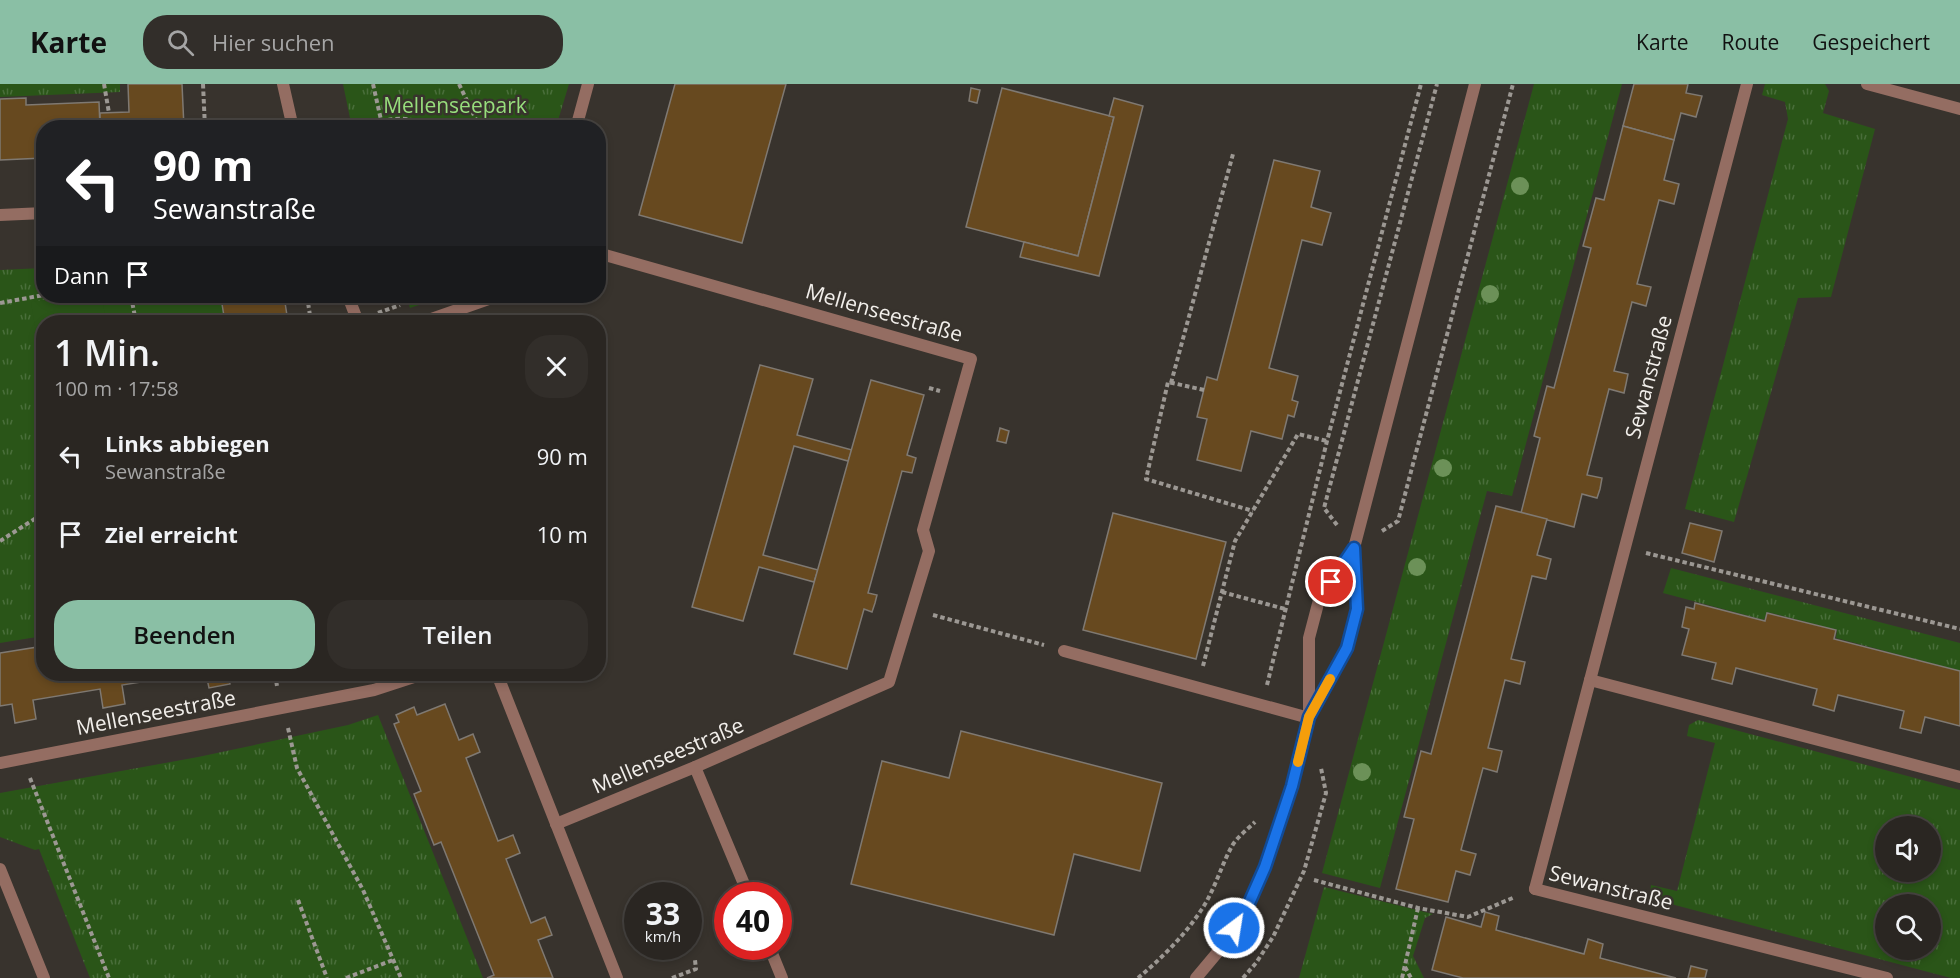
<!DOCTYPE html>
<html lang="de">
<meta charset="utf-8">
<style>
body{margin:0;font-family:"Open Sans",sans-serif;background:#322e2a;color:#f1f3f6;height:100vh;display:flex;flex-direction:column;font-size:22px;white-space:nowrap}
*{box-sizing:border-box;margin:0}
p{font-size:20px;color:#a5a5a5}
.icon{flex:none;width:33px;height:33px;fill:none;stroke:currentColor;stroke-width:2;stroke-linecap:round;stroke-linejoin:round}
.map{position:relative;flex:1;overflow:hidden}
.panel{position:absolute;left:36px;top:231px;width:570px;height:366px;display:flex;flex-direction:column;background:#2a2622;border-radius:24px;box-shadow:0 3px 9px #0003,0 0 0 2px #464340}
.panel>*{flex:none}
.hud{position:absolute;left:36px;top:36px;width:570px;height:183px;border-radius:24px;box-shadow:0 3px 9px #0003,0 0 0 2px #464340;background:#202124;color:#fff;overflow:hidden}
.buttons{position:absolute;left:1875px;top:732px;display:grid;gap:12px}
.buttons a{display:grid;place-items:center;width:66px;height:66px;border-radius:50%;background:#2a2622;box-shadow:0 3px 9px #0003,0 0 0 2px #464340;font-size:30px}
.speed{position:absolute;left:624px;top:798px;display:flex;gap:12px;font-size:30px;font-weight:700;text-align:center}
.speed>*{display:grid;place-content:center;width:78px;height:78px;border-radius:50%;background:#2a2622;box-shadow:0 3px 9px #0003,0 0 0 2px #464340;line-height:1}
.speed small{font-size:15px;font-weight:400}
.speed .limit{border:9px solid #d22;background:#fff;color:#111}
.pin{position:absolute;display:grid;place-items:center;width:51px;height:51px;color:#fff;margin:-26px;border:3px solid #fff;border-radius:50%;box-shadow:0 2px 6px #0007}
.me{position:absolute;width:66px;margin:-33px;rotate:31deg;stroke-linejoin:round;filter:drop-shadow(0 0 4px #0008)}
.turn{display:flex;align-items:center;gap:21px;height:126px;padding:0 18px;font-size:27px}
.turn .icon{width:78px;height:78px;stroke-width:2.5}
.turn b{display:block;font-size:42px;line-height:51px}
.then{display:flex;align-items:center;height:57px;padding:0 18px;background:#0003;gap:12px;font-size:22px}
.round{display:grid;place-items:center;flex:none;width:63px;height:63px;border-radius:24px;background:#322e2a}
.head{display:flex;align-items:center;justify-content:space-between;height:102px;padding:0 18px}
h1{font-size:36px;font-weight:600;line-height:45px}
.action{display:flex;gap:12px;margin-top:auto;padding:12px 18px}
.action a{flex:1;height:69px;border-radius:24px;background:#8abfa5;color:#111;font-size:24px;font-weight:600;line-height:69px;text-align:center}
.action a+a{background:#322e2a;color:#f1f3f6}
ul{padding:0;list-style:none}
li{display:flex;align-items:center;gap:18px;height:78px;padding:0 18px}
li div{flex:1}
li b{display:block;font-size:22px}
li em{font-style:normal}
header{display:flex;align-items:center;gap:36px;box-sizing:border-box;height:84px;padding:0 30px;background:#8abfa5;color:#111}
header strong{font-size:28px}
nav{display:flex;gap:33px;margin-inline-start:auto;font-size:21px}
.search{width:420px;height:54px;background:#322e2a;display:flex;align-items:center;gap:15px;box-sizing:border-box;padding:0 21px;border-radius:24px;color:#a5a5a5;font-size:22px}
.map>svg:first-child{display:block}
.grass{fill:url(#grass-tufts);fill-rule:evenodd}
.pitch{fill:#2a5518}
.building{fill:#67491f;stroke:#7f7972;stroke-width:1.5}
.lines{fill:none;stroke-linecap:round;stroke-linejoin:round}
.path{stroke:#9c9893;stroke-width:4;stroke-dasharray:4.5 3;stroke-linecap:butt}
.service{stroke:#946d62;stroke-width:12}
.minor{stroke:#946d62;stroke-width:12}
.tertiary{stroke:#946d62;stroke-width:12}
.tree{fill:#6c9158}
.route-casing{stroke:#114b97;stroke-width:15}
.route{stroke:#1a73e8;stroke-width:10}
.slow{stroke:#f59e0b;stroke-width:10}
.labels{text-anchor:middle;stroke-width:5;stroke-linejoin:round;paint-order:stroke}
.park-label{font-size:21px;fill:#97de7c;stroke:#38332d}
.street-label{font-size:21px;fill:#f2efeb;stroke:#38332d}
</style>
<header>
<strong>Karte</strong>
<div class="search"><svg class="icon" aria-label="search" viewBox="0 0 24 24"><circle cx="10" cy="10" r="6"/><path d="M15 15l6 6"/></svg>Hier suchen</div>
<nav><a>Karte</a><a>Route</a><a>Gespeichert</a></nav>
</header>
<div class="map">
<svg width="1960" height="894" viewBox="0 0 1960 894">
<defs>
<pattern id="grass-tufts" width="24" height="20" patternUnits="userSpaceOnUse" patternTransform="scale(1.5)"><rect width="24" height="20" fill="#2a5518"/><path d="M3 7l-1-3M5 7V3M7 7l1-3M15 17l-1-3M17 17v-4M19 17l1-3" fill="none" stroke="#496e3a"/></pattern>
</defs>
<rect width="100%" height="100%" fill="#38332d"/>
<!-- grass -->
<g class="grass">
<path d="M0 0H120V8L0 13Z"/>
<path d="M343 0H569L556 43 352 44Z"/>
<path d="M1534 0H1622L1512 412 1487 407 1380 804 1322 789Z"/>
<path d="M1765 0H1825L1829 7 1823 29 1875 45 1831 213 1798 214 1734 438 1685 425 1788 35 1785 18 1762 11Z"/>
<path d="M43 184 44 212H220L225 238H44L43 552 0 559V186Z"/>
<path d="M406 212H446L410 224Z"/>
<path d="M1671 484 1960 559V587L1836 554 1837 546 1767 528 1764 536 1663 509Z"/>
<path d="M378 631 483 894H90L39 765 35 766 0 753V709L198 673 348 641Z"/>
<path d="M1698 636 1960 706V894H1951L1652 815 1650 810 1651 801 1677 807 1715 659 1687 652 1689 641ZM1886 742H1930V788H1886ZM1886 820H1930V866H1886Z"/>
<path d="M1324 803 1433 830 1425 834 1413 872 1424 894H1299Z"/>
</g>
<!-- pitch -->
<path class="pitch" d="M66 212H102L106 238H44L43 261H38L31 218Z"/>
<!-- building -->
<g class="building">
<path d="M128 0H182L184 44H100V29L129 28Z"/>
<path d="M675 0H786L742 159 639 131Z"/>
<path d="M1634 0H1688L1686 9 1702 12 1696 33 1681 29 1674 56 1623 42Z"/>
<path d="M971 4 980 6 977 19 969 17Z"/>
<path d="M1002 4 1114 33 1078 172 966 143Z"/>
<path d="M26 14V21L99 18 100 44H44V74L0 76V15Z"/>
<path d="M1114 14 1143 22 1099 192 1020 173 1024 158 1078 172 1114 33 1109 32Z"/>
<path d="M1623 42 1674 56 1664 96 1679 100 1674 120 1659 116 1637 200 1651 203 1646 222 1632 218 1614 287 1628 290 1626 300 1624 309 1609 305 1587 391 1602 394 1600 405 1597 414 1582 410 1574 443 1521 429 1540 354 1534 352 1547 302 1554 304 1591 164 1583 162 1596 114 1604 116Z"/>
<path d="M1274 76 1320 87 1311 123 1331 129 1322 161 1302 156 1269 284 1298 292 1292 316 1298 318 1294 333 1288 331 1282 355 1251 347 1241 387 1197 376 1207 335 1197 333 1207 293 1217 296Z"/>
<path d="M228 212H284L288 238H225L221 214 228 213Z"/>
<path d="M760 281 813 295 797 351 852 366 848 377 794 362 763 471 818 486 814 498 759 483 743 537 692 523Z"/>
<path d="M871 296 924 311 907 371 916 374 912 389 902 387 868 509 877 511 875 519 872 528 864 525 847 585 794 570Z"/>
<path d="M1000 344 1009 347 1006 359 997 357Z"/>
<path d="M1496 422 1547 435 1537 471 1551 475 1546 495 1532 492 1511 575 1525 578 1520 600 1505 596 1488 664 1502 667 1497 688 1483 684 1461 766 1476 770 1470 791 1456 787 1448 818 1396 805 1414 735 1404 733 1421 667 1431 670Z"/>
<path d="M1113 429 1226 458 1196 575 1083 546Z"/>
<path d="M1690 439 1722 447 1714 478 1682 469Z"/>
<path d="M1695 519 1765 537 1767 529 1836 546 1834 555 1960 587V642L1925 633 1921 649 1900 644 1904 627 1838 611 1834 627 1813 621 1817 605 1736 584 1732 600 1712 595 1716 579 1682 571 1689 545 1682 543 1686 523 1694 525Z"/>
<path d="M44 562V590H191L122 601 125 620 103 624 100 605 33 616 36 635 15 639 12 620 0 622V569Z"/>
<path d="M206 590H228L230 600 209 604Z"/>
<path d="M445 620 459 656 473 650 480 668 466 674 498 757 513 751 520 769 506 775 531 839 545 833 552 851 538 856 553 894H487L494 891 441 758 434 761 414 710 421 707 394 640 399 638 396 631 414 623 417 631Z"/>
<path d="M961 647 1162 699 1140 787 1074 770 1054 851 851 800 882 677 949 694Z"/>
<path d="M1485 828 1499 832 1496 846 1584 870 1588 855 1603 860 1600 874 1676 894H1463L1432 886 1446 833 1481 843Z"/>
<path d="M1691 882 1707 886 1705 894H1688Z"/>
</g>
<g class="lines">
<!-- path -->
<g class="path">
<path d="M104 0 109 29"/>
<path d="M203 0 205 44"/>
<path d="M373 0 381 36"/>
<path d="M459 0 480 44"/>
<path d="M367 44C397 28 412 36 443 44"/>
<path d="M131 212 136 238"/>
<path d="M307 212 311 238"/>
<path d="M0 219 44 211"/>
<path d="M378 229 400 221"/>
<path d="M1171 299 1233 70"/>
<path d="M929 304 940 307"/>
<path d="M1204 306 1168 298 1146 395 1253 427"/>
<path d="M1337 441 1324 424 1437 0"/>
<path d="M1382 447 1398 437 1513 0"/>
<path d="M0 457 44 429"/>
<path d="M1646 469 1960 545"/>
<path d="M1222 508 1285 525"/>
<path d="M933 531 1044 561"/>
<path d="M1203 582 1235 457 1298 350 1327 357"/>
<path d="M275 590 277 602"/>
<path d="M1267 601 1327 357 1421 0"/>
<path d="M288 644 297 684 363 806 401 894"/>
<path d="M30 694 109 894"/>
<path d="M1314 796 1418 824 1468 833 1515 813"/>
<path d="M298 816 327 894"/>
<path d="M1405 883 1411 894"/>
<path d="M346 894 393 876"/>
<path d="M672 894 696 885 695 876"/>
<path d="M1138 894C1162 874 1185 851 1202 825 1215 805 1221 782 1232 762 1237 753 1248 745 1255 738"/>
<path d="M1243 894 1256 879 1273 853 1304 787 1326 709 1321 684"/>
<path d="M1402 894 1418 824"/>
</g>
<!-- service -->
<g class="service">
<path d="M576 44 588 0"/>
<path d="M423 238 497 212"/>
<path d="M1064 567 1309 634"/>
<path d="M1590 596 1960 693"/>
<path d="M695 683 749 812"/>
<path d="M556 740 695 683 889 598 929 467 923 446 971 275 598 169"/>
<path d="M1535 805 1887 894"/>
<path d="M769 862 782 894"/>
</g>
<!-- minor -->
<g class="minor">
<path d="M283 0 293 44"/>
<path d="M1867 0 1960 25"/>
<path d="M0 131 44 129"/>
<path d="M348 212 358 238"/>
<path d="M497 590 617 894"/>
<path d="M0 679 374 606 423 590"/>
<path d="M0 785 44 894"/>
<path d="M1535 805 1747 0"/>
</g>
<!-- tertiary -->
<g class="tertiary">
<path d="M1309 632V554L1319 516 1354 464"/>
<path d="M1196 894 1222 863 1246 826 1265 783 1292 702 1309 634 1347 564 1357 525 1354 464 1475 0"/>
</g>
</g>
<!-- trees -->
<g class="tree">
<circle cx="1520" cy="102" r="9"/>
<circle cx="1490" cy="210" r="9"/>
<circle cx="1443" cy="384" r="9"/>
<circle cx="1417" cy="483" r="9"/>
<circle cx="1362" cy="688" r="9"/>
</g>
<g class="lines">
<!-- route casing -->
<g class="route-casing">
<path id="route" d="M1234 844 1246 826 1265 783 1292 702 1309 633 1347 564 1357 525 1354 464 1331 498"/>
</g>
<!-- route -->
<use href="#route" class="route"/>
<!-- slow -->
<path class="slow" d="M1298 678 1309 633 1330 595"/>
</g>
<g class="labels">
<!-- park labels -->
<g class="park-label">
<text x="455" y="29">Mellenseepark</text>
</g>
<!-- street labels -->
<g class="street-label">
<text transform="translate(884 229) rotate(16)" y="7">Mellenseestraße</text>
<text transform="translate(1649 293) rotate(-75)" y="7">Sewanstraße</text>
<text transform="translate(156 629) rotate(-11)" y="7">Mellenseestraße</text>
<text transform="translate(668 672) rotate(-23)" y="7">Mellenseestraße</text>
<text transform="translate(1611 804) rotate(14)" y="7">Sewanstraße</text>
</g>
</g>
</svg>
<div class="buttons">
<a><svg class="icon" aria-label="sound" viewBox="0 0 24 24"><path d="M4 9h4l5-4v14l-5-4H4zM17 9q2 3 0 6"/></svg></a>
<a><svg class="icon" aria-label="search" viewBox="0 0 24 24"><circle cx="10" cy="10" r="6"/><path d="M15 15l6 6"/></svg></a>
</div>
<div class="speed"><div>33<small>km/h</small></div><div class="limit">40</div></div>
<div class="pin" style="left:1331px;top:498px;background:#d93025"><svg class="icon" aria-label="arrive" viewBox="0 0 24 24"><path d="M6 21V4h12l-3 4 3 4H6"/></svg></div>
<svg class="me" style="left:1234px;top:844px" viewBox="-20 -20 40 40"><circle r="17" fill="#1a73e8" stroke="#fff" stroke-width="3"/><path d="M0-11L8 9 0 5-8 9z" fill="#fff"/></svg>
<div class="hud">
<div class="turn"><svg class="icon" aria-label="left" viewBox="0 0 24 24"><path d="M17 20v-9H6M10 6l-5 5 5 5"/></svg><div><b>90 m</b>Sewanstraße</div></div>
<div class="then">Dann<svg class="icon" aria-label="arrive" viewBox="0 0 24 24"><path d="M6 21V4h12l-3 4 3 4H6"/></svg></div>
</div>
<section class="panel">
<div class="head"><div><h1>1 Min.</h1><p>100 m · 17:58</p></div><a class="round"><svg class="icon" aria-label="close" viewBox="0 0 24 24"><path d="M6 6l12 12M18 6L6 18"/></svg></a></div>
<ul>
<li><svg class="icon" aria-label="left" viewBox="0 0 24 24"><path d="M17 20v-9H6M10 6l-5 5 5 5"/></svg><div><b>Links abbiegen</b><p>Sewanstraße</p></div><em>90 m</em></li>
<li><svg class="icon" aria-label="arrive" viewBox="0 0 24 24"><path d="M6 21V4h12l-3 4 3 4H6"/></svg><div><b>Ziel erreicht</b></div><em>10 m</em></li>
</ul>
<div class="action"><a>Beenden</a><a>Teilen</a></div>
</section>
</div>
